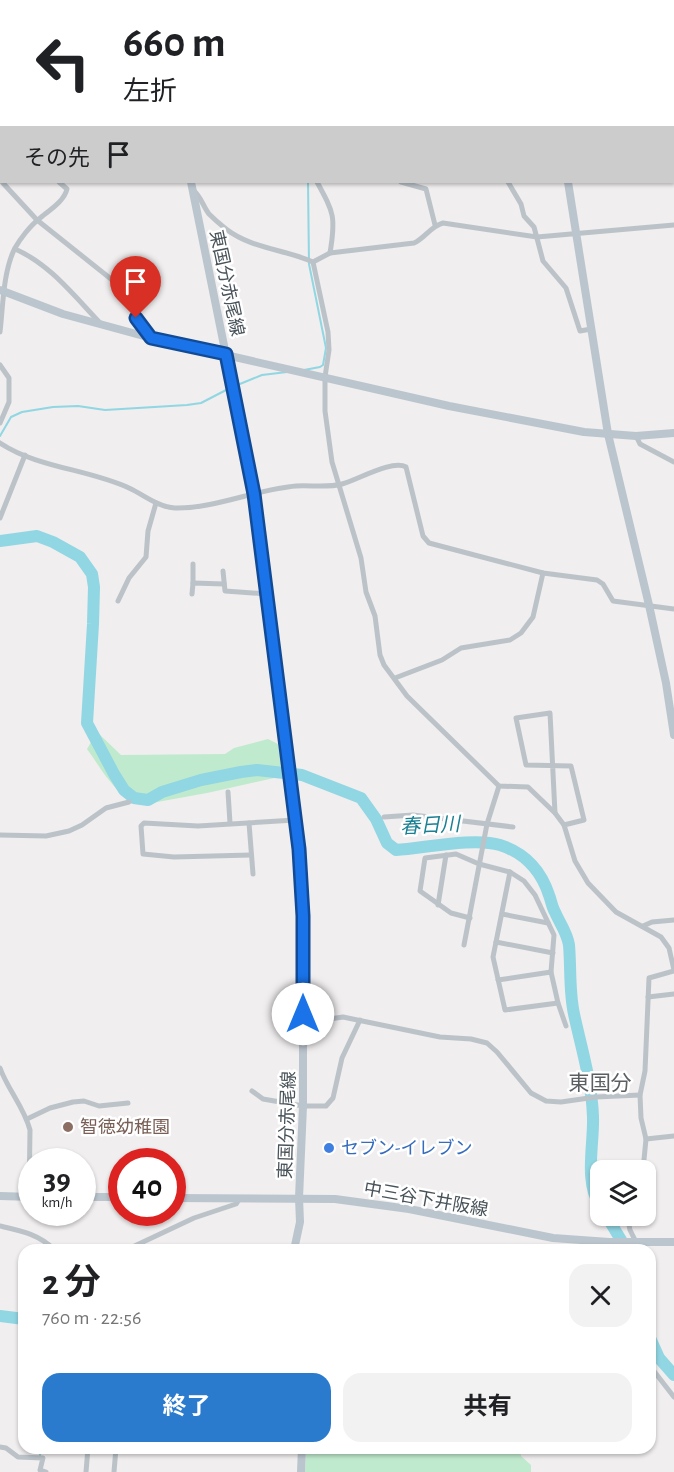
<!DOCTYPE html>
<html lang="ja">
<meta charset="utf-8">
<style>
body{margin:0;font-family:"Alegreya Sans","Noto Sans JP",sans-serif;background:#f2f2f2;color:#202124;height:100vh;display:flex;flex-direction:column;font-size:22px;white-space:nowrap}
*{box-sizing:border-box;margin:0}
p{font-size:20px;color:#757577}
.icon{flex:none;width:33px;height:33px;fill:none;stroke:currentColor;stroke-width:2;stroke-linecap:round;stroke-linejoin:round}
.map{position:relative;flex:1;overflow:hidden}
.panel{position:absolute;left:18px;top:1244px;width:638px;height:210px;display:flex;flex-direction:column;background:#fff;border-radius:18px;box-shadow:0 2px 4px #0004}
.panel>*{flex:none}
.hud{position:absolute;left:0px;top:0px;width:675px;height:183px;box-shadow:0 2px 4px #0004;background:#fff;color:#202124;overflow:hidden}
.fabs{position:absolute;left:590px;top:1160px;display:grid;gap:12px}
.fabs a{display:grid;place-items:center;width:66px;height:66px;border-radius:12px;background:#fff;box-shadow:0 2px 4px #0004;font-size:30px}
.speed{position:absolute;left:18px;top:1148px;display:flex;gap:12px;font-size:30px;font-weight:700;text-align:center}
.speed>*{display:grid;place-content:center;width:78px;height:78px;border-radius:50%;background:#fff;box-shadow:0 2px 4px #0004;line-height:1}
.speed small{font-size:15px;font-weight:400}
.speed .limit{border:9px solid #d22;background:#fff;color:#111}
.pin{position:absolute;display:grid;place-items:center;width:51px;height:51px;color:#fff;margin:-62px -26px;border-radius:50% 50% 50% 0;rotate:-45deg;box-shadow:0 0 6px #0007}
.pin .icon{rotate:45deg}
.me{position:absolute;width:66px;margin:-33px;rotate:0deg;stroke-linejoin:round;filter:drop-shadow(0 0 4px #0008)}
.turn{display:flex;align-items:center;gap:21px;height:126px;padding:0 24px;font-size:27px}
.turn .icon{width:78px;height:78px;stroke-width:2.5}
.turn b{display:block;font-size:42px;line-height:51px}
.then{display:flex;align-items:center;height:57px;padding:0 24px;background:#0003;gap:12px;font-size:22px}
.round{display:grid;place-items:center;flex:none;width:63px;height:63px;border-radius:18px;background:#f2f2f2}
.summary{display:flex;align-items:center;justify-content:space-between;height:102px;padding:0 24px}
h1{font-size:36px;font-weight:700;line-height:45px}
.primary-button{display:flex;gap:12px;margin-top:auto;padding:12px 24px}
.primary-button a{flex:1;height:69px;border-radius:18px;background:#2a7bce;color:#fff;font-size:24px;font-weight:700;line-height:69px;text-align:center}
.primary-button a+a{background:#f2f2f2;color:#202124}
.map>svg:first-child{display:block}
.green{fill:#c0eace}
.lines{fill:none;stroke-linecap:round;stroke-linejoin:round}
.stream{stroke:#91d6e3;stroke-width:2}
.river{stroke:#91d6e3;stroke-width:12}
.street{stroke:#bbc3c9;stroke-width:5}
.secondary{stroke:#bbc5ce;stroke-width:8}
.route-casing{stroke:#114b97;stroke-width:15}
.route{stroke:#1a73e8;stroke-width:10}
.education-dot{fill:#8d6e63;stroke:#fff;stroke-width:2}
.shop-dot{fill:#3f7fe0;stroke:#fff;stroke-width:2}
.labels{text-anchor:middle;stroke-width:5;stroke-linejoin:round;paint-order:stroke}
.street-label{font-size:18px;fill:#485259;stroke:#fff}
.education-label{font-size:18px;fill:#785e54;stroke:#fff;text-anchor:start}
.shop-label{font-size:18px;fill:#366cbe;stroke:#fff;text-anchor:start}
.water-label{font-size:20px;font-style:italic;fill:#1a8093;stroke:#fff}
.quarter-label{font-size:21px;fill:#5b5f62;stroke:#fff}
</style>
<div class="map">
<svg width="674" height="1472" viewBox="0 0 674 1472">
<rect width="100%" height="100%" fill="#f0eeee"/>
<!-- green -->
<g class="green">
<path d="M97 732 121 755 225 754 234 748 268 739 278 744 283 776 207 793 146 804C117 800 103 771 87 749Z"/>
<path d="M306 1448H520L521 1456 531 1465V1472H305Z"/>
</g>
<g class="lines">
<!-- stream -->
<g class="stream">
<path d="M349 0V2"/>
<path d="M304 370 320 367 323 365 326 348 309 264 308 182"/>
<path d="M235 386 262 375 287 372"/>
<path d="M0 436 11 417 22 412 53 407 78 406 105 410 187 405 201 403 230 388"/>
<path d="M40 1457V1448"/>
</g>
<!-- river -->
<g class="river">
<path d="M0 541 37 536 53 542 80 557 92 574 94 587 93 624 87 723 114 774 124 790 134 798 148 800 162 792 201 780 241 772 257 770 302 775 361 798 376 819 387 843 396 850C425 848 474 837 500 845 525 853 541 871 549 895 551 900 552 907 555 912 560 924 567 932 569 945 571 968 569 991 574 1014 581 1047 592 1082 593 1117 594 1145 584 1181 600 1206"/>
<path d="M606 1215 627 1250"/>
<path d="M0 1316 24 1319"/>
<path d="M650 1338 659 1358 674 1375"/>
</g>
<!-- street -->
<g class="street">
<path d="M180 0 184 2"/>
<path d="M0 14H2"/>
<path d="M0 73H2"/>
<path d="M2 182 37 220 116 283 127 299 136 318 150 337"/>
<path d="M317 182C334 213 336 217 330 253"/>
<path d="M401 182 426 189 435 225"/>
<path d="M508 182 521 204 524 216 534 227 543 261 566 288 580 331 591 329"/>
<path d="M194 191C201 197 203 206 209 214 214 219 221 225 226 229 252 249 284 249 313 262L330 253 414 243C425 238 431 226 443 223L537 237 674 225"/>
<path d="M15 249C50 264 75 297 101 324"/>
<path d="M313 262 328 332 329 350 325 377V411L332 462 361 558 366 592 375 616 380 655 384 665 407 696 499 786 528 787 555 813 564 825 575 861 588 883 616 912 661 937 669 948 674 970"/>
<path d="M0 332C3 307 3 271 15 248 20 239 30 226 39 219 48 211 64 202 67 189L59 182"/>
<path d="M0 365 9 378V402L0 423"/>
<path d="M636 436 640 444 674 462"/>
<path d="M0 443C38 468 88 469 129 488 144 495 158 507 175 508 214 509 257 489 296 486 311 485 328 488 342 484 357 480 393 459 406 467L423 536 429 543 543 573 597 580 603 584 613 601 674 609"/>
<path d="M0 518 25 455"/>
<path d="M223 571 225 591 267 594"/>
<path d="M193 583V564"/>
<path d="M192 594 193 583 224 584"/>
<path d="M118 601 129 578 146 557 148 531 156 503"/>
<path d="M395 678 442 660 461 648 510 640 521 633 533 617 543 573"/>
<path d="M228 792 230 823"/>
<path d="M555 813 550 713 516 718 526 765 571 766 584 820 564 825"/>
<path d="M384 817 413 815 513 827"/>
<path d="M249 823 253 874"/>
<path d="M0 835 46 836 69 831 82 825 106 808 129 802"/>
<path d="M251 855 174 857 143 854 141 826 144 823 198 826 295 820"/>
<path d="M510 872 524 881 535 895 554 935 551 972 558 1003 566 1026"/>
<path d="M438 905 446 855"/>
<path d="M502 914 548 923"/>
<path d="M470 918 451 913 420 891 425 858 456 854 479 864 510 872 493 957 505 1010 558 1003"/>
<path d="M643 926 652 922 674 920"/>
<path d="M496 942 553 953"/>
<path d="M464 945 487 824 499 786"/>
<path d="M498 980 551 972"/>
<path d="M648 997 674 994"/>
<path d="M303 1023 343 1017 440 1037 471 1039 487 1043 497 1052 531 1093 546 1101 561 1102 596 1097 640 1095"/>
<path d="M0 1068C8 1090 24 1107 30 1130L29 1197"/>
<path d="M252 1091 263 1099 303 1106H326L333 1098 342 1058 360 1020"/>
<path d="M27 1119 50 1108 73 1102 84 1101 99 1106 128 1103"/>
<path d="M646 1139 674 1136"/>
<path d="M643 1170 646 1139 641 1118 640 1095 645 1071 649 978 674 971"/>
<path d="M627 1215 630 1230 636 1242"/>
<path d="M0 1226C22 1231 38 1234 55 1250"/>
<path d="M126 1250 194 1218 236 1204 240 1198"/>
<path d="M650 1366 674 1397"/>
<path d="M0 1447 6 1448 18 1457 43 1458 40 1470 46 1472"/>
<path d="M86 1472 88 1448"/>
<path d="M114 1472 116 1448"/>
</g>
<!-- secondary -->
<g class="secondary">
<path d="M219 2 220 0"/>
<path d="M564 2V0"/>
<path d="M191 182 254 494 299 849 303 916V1106L299 1198 300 1222 294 1250"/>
<path d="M568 182 608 434 649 605 666 683 674 735"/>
<path d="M0 290 63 314 151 338 449 406 584 432 636 436 674 433"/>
<path d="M0 1196 32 1197"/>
<path d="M82 1197H122"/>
<path d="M172 1198 335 1199 409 1209 553 1238 609 1242H674"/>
<path d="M301 1472 302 1448"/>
</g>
</g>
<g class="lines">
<!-- route casing -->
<g class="route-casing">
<path id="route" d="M136 318 151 338 226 354 254 494 299 849 303 916V1014"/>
</g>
<!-- route -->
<use href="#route" class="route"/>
</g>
<!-- markers -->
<circle class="education-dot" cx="68" cy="1127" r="6"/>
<circle class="shop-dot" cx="329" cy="1148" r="6"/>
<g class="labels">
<!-- street labels -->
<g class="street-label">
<text transform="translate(227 283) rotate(78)" y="6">東国分赤尾線</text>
<text transform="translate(287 1125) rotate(-88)" y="6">東国分赤尾線</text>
<text transform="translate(426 1199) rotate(10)" y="6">中三谷下井阪線</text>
</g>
<!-- education labels -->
<g class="education-label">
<text x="80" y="1133">智徳幼稚園</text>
</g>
<!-- shop labels -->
<g class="shop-label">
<text x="341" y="1154">セブン-イレブン</text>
</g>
<!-- water labels -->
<g class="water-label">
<text transform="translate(430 825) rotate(-3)" y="7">春日川</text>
</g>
<!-- quarter labels -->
<g class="quarter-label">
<text x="600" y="1090">東国分</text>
</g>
</g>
</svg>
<div class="fabs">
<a><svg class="icon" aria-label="layers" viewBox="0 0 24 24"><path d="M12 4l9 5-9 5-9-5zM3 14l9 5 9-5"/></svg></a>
</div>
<div class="speed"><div>39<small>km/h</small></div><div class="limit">40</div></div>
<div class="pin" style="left:136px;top:318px;background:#d93025"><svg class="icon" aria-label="arrive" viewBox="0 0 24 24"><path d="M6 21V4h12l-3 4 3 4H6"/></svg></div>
<svg class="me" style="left:303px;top:1014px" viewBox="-20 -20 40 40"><circle r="19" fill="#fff"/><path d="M0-13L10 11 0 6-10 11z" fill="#1a73e8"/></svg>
<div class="hud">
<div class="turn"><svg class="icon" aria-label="left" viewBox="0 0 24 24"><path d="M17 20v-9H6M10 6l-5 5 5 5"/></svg><div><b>660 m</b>左折</div></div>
<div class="then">その先<svg class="icon" aria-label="arrive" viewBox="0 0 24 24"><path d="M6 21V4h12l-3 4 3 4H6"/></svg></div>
</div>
<section class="panel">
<div class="summary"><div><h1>2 分</h1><p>760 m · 22:56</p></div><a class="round"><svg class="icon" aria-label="close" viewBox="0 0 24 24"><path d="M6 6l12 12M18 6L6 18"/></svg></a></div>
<div class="primary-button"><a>終了</a><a>共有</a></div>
</section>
</div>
